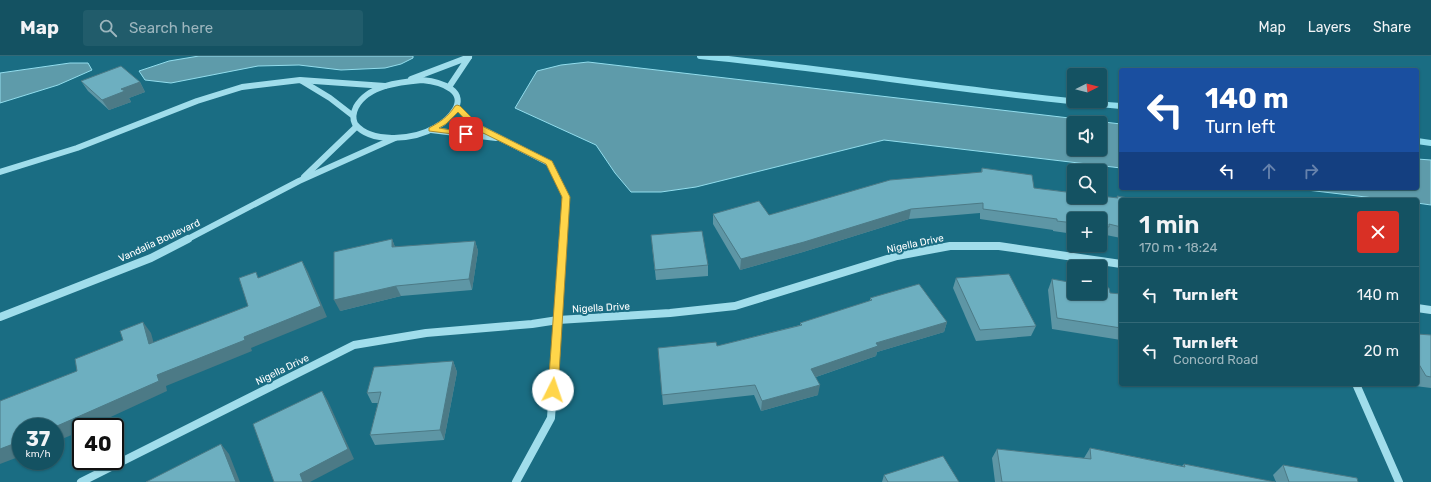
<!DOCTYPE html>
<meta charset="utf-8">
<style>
body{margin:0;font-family:Rubik,sans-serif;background:#215c6b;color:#f1f3f6;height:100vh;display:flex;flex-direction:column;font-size:15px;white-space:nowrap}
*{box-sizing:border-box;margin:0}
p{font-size:13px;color:#9db6be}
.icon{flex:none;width:22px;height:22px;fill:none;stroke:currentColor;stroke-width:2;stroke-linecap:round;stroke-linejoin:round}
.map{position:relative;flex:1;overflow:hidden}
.drawer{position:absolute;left:1119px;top:142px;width:300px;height:188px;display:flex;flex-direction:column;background:#145262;border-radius:4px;box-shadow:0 1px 3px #0004,0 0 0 1px #336977}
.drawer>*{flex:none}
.guide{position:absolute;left:1119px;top:12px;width:300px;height:122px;border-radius:4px;box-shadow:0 1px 3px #0004,0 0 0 1px #336977;background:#1a4fa0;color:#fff;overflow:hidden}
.needle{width:26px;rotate:84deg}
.buttons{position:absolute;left:1067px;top:12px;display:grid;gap:8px}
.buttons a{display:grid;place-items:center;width:40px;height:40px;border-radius:4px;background:#145262;box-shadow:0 1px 3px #0004,0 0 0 1px #336977;font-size:20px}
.speed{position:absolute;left:12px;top:362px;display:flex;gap:8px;font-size:20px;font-weight:700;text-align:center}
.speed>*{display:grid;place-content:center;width:52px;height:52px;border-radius:50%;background:#145262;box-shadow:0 1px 3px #0004,0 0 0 1px #336977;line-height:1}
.speed small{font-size:10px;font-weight:400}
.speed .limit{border:2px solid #111;border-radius:6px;background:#fff;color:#111}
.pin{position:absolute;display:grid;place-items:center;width:34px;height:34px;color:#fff;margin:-17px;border-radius:8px;box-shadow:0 2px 6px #0006}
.me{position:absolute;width:44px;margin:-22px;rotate:4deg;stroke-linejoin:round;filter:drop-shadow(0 0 3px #0008)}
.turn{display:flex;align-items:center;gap:14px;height:84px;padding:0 20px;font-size:18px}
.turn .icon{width:52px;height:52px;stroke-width:2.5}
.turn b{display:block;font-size:28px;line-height:34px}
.lanes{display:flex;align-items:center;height:38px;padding:0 20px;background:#0003;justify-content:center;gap:20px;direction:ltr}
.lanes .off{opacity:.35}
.round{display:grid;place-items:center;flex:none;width:42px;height:42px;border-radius:4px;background:#215c6b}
.head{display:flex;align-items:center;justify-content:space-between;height:68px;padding:0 20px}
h1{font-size:24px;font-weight:600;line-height:30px}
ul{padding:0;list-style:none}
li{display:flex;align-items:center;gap:12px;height:56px;padding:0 20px;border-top:1px solid #336977}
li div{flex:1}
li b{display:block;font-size:15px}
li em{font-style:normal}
header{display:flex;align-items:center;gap:24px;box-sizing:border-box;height:56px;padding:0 20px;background:#145262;border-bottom:1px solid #336977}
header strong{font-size:19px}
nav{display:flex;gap:22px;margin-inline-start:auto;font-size:14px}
.search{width:280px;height:36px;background:#215c6b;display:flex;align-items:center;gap:10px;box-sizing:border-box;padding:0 14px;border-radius:4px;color:#9db6be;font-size:15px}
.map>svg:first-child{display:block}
.water{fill:#5e9baa;stroke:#92dded;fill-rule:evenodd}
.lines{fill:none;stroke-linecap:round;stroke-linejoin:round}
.stream{stroke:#92dded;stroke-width:6}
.minor-far1{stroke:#a0ddeb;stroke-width:6}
.minor{stroke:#a0ddeb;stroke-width:8}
.wall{fill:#5e96a5}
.shaded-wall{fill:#4c7a86}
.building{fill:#6dafc0;stroke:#4c7a86}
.route{fill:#ffd54a;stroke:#a68a30}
.labels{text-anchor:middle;stroke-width:4;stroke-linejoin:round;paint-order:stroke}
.street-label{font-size:10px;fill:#fff;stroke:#1a6d83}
</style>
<header>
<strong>Map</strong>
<div class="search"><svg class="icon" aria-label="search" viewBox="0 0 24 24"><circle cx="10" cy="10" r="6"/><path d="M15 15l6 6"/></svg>Search here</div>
<nav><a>Map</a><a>Layers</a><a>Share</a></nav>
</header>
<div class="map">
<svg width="1431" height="426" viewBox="0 0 1431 426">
<rect width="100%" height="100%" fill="#1a6d83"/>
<!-- water -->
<g class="water">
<path d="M199 0H413V2L401 8 385 12 341 14 299 9 258 10 171 27 145 24 139 15 169 5Z"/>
<path d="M588 6 1121 68V112L884 84 696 131 661 136H631L615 117 596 89 515 52 537 15 561 9ZM1074 67H1100V93H1074Z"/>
<path d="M70 7H88L92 14 58 29 0 47V17Z"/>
<path d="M1417 103 1431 104V149L1417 147V144H1391L1290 132H1417Z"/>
</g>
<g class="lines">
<!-- stream -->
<g class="stream">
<path d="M700 0C841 14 980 38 1121 50"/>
<path d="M1417 85 1431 87"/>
</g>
<!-- minor-far1 -->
<g class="minor-far1">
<path d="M411 23 469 1"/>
<path d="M422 24C432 25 443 27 451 33 468 45 449 64 436 71 416 83 372 89 355 68 352 62 353 57 356 51 368 29 400 26 422 24Z"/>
<path d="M302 25 330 42 352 59"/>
<path d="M449 31 469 1"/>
<path d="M457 51 476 70 549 107 566 141 563 184"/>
<path d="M431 74 496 82"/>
<path d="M0 116 77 92 197 45 242 31 300 24 385 30"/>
<path d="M304 121 356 71"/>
<path d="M186 184 299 125 395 82"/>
</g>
<!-- minor -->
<g class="minor">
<path d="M1417 252 1431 254"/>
<path d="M0 261 151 202 188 183"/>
<path d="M1356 328 1399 426"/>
<path d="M81 426 354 289 426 277 532 268 558 264 670 257 735 250 897 200 950 190H999L1121 208"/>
<path d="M516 426 551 362 563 183"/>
</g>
</g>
<!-- wall -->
<g class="wall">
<path d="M81 25 140 26 145 36 129 42 131 46 109 54 88 35Z"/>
<path d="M982 112 1034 132 1117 142V140L1121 144V182L1106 179 1104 182 1100 181V163H1074V178L1053 175V174L980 163V157L909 163 803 196 740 214 713 168V158L769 159 981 116Z"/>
<path d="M392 183 395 191 475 185 478 195 472 234 401 240 340 255Z"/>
<path d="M652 190 708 209V220L656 224Z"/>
<path d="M956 222 1036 270 1031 280 976 285 953 232Z"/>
<path d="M1052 223 1110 237 1121 238V284L1052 273 1048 234Z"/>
<path d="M870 242 947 266 944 276 877 296 876 300 816 321 818 339 761 355 754 339 663 349 658 292 717 290 800 269V267L870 245Z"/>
<path d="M1417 278 1431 279V332L1415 330 1413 328H1417Z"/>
<path d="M453 305 457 316 444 384 375 389 370 379 378 347H372L367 337Z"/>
<path d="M1090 392 1182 410 1184 408 1275 426H995L992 402 997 393 1084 402Z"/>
<path d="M1283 409 1358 426H1276L1273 419Z"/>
<path d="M884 419 959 426H882Z"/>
</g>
<!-- shaded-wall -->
<g class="shaded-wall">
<path d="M140 26 145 36 129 42 131 46 109 54 102 44 121 33Z"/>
<path d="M911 153 909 163 803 196 740 214 741 203Z"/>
<path d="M392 183 396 194 392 191Z"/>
<path d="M475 185 478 195 472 234 469 223Z"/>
<path d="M302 205 308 216 327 261 251 292 252 295 166 330 167 335 89 371H81V375L55 386V371L157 319 244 281Z"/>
<path d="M396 230 401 240 340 255 334 244Z"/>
<path d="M143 266 151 277 157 299 149 288Z"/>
<path d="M947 266 944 276 877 296 876 300 810 323 811 313 876 287Z"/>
<path d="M453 305 457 316 444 384 440 374Z"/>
<path d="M820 329 818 339 761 355 762 345Z"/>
<path d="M322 335 328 345 354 403 310 426H303L300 418Z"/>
<path d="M21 385V400L0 408V393Z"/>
<path d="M221 388 229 398 240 426H236Z"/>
</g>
<!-- building -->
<g class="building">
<path d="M121 10 140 26 121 33 125 35 102 44 81 25Z"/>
<path d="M982 112 1032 119 1034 132 1074 137V141H1100V140L1118 142 1117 140 1140 144H1121V171L1109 168V171L1100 170V163H1074V167L1057 165V163L983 153V147L911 153 804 186 741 203 713 158 759 145 769 159 890 124 982 116Z"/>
<path d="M702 175 708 209 655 214 651 179Z"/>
<path d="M392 183V191L475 185 469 223 396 230 334 244V196Z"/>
<path d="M302 205 321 250 244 281 245 284 157 319 159 325 57 370 55 371H21V385L0 393V345L77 315 75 303 123 284 120 275 143 266 149 288 248 250 239 222 256 216 258 222Z"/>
<path d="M1009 218 1036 270 980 274 956 222Z"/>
<path d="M1052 223 1074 227V237H1100V230L1109 232 1110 237 1121 238V272L1057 262Z"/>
<path d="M919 228 947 266 876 287 878 290 811 313 820 329 762 345 755 329 662 339 658 292 716 286 717 290 802 269 800 267 872 244 870 242Z"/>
<path d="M1417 278 1431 279V321L1426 320 1417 305Z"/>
<path d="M453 305 440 374 370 379 381 336 367 337 374 311Z"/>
<path d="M322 335 348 393 300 418 303 426H274L253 368Z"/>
<path d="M221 388 236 426H146Z"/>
<path d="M1090 392 1185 411 1184 408 1275 426H1002L997 393 1091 403Z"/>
<path d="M943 400 959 426H888L884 419Z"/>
<path d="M1283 409 1357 422 1358 426H1289Z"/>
</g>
<!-- route -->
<path class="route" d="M457 49 460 50 478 68 552 105 570 141 558 334 557 337 553 338 549 337 548 334 562 141 546 108 473 72 458 56 446 68 439 72 469 77V80L429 75V72C440 66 448 61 455 50Z"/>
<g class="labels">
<!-- street labels -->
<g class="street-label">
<text transform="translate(159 184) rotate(-25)" y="4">Vandalia Boulevard</text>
<text transform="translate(915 187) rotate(-12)" y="4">Nigella Drive</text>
<text transform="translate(601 251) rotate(-3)" y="4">Nigella Drive</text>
<text transform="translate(282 313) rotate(-26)" y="4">Nigella Drive</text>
</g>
</g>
</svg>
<div class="buttons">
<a><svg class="needle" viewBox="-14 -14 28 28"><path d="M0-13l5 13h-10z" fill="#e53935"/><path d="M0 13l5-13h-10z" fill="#9db6be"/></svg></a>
<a><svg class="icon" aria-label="sound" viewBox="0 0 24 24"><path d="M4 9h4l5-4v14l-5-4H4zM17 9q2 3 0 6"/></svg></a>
<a><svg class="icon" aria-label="search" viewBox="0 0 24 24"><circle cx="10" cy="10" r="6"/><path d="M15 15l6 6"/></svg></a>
<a>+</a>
<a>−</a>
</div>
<div class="speed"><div>37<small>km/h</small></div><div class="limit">40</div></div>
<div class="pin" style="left:466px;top:78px;background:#d93025"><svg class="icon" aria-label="arrive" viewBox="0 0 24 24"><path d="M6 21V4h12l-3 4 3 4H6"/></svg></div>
<svg class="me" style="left:553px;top:334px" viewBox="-20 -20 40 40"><circle r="19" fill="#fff"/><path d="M0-13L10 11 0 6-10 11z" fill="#ffd54a"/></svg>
<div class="guide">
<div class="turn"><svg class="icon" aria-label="left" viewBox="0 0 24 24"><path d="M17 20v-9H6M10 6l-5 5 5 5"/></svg><div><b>140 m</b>Turn left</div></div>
<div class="lanes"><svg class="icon" aria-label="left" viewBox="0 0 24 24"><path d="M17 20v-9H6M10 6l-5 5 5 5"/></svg><svg class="icon off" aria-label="ahead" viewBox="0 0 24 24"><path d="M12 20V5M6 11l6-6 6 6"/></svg><svg class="icon off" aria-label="right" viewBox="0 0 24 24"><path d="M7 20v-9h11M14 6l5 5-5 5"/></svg></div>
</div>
<section class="drawer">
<div class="head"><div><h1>1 min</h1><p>170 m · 18:24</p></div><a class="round" style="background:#d93025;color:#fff"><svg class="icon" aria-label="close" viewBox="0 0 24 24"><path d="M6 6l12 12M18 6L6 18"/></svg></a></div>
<ul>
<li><svg class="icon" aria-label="left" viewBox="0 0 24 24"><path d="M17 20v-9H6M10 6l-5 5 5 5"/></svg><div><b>Turn left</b></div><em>140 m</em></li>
<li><svg class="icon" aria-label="left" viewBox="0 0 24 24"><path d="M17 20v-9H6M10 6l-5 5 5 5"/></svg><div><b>Turn left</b><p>Concord Road</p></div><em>20 m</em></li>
</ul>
</section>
</div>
